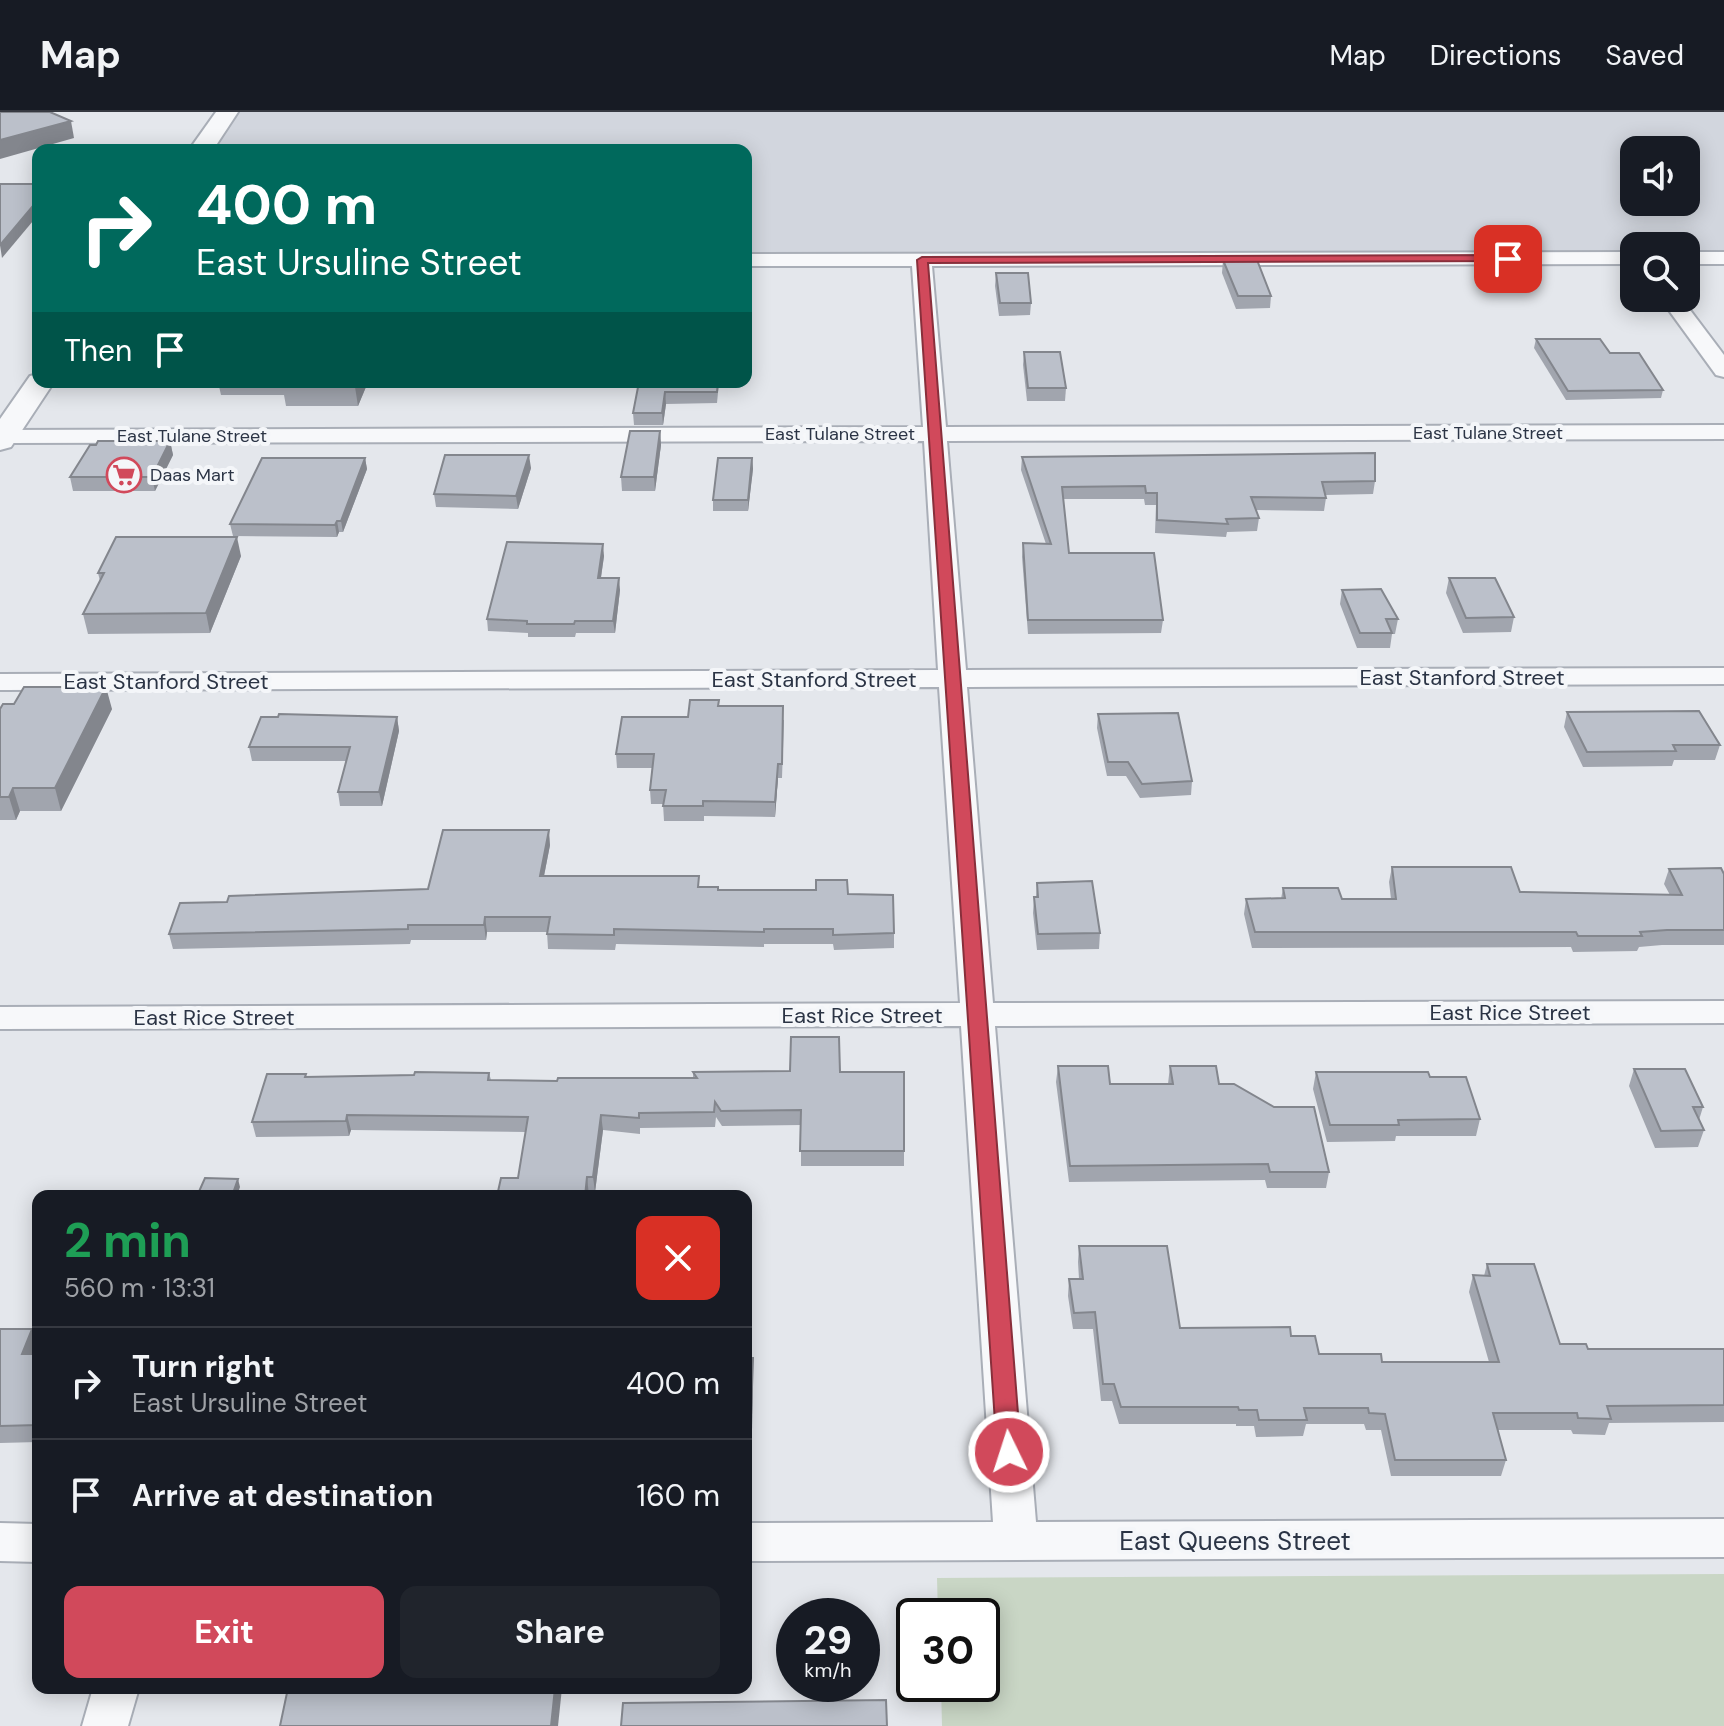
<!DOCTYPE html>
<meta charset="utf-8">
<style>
body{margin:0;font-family:"DM Sans",sans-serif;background:#20242c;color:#f1f3f6;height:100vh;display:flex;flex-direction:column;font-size:30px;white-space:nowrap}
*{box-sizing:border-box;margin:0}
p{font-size:26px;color:#9ea1a6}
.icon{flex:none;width:44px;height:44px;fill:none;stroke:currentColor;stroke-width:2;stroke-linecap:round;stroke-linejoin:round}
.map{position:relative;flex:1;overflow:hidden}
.panel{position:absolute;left:32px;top:1078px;width:720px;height:504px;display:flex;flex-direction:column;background:#171b24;border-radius:16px;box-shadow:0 4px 20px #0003}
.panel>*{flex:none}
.banner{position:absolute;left:32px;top:32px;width:720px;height:244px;border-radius:16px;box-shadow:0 4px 20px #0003;background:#00695c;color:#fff;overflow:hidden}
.fabs{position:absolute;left:1620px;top:24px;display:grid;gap:16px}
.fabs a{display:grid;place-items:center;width:80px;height:80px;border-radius:16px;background:#171b24;box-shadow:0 4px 20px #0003;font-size:40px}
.speed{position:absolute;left:776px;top:1486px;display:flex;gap:16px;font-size:40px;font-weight:700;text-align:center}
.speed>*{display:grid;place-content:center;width:104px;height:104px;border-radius:50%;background:#171b24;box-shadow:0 4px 20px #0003;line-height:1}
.speed small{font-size:20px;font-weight:400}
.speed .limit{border:4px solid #111;border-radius:12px;background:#fff;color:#111}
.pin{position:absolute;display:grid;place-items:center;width:68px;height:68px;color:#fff;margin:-34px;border-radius:16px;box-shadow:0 4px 12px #0006}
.me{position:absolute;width:88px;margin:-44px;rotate:356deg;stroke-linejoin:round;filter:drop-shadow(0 0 6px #0008)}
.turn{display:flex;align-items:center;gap:28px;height:168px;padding:0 32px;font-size:36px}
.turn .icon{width:104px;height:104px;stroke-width:2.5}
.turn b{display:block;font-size:56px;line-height:68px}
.then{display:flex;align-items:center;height:76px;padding:0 32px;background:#0003;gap:16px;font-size:30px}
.round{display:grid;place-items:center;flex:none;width:84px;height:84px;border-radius:16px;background:#20242c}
.head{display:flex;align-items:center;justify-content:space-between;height:136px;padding:0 32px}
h1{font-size:48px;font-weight:700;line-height:60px;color:#1e9e55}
.action{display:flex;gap:16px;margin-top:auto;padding:16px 32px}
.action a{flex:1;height:92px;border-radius:16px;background:#d1495b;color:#fff;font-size:32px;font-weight:700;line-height:92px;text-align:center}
.action a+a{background:#20242c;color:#f1f3f6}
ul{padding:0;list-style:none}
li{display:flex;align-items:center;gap:24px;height:112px;padding:0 32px;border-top:2px solid #363941}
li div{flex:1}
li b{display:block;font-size:30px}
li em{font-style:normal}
header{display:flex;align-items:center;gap:48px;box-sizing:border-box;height:112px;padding:0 40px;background:#171b24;border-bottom:2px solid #363941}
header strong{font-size:38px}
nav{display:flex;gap:44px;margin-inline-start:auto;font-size:28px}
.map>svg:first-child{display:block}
.built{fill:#d2d6de;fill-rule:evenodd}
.green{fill:#c9d6c5}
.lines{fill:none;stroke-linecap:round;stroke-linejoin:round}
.minor-casing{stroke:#a9aeb7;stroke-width:4}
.tertiary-casing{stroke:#a9aeb7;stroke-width:4}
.minor{fill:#f7f8fa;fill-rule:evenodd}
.tertiary{fill:#f7f8fa;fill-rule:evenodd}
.wall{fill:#a1a5ae}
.shaded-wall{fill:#83868d}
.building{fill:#bbc0ca;stroke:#83868d;stroke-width:2}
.route{fill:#d1495b;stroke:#882f3b;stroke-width:2}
.labels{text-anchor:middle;stroke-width:8;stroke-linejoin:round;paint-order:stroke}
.far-street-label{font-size:18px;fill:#2b3445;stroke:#f4f6f9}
.far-poi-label{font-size:18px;fill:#2b3445;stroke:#f4f6f9;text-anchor:start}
.street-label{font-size:22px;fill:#2b3445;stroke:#f4f6f9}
.near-street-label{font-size:26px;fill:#2b3445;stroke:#f4f6f9}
</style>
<header>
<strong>Map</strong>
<nav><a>Map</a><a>Directions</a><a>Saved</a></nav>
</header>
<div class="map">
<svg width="1724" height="1614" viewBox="0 0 1724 1614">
<rect width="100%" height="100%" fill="#e4e7ec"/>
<!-- built -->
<path class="built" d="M239 0H1724V140H1686V134H1634V140L746 142V38H214ZM1634 38H1686V90H1634Z"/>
<!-- green -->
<path class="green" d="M1724 1462V1614H942L941 1572H982V1504H938L937 1466Z"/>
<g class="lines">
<!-- minor casing -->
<g class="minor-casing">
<g id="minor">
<path d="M1634 140V152L932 154 946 315 1724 313V327L947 329 966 558 1724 556V572L967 575 993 891 1724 889V911L995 914 1036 1410 1724 1407V1445L746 1449V1411L993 1410 961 914 0 917V895L960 891 939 575 0 578V562L938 558 924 329 3 331 0 330V318L923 315 912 154H746V142Z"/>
<rect x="1686" y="140" width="38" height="12"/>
<path d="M1660 186H1681L1724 243V265L1716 263Z"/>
<path d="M0 1411 38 1412V1450L0 1449Z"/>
<path d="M93 1576H139L128 1614H82Z"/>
</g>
</g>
<!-- tertiary casing -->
<g class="tertiary-casing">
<g id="tertiary">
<path d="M216 0H238L213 38H189Z"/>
<path d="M38 262V270H54L11 335 0 338V307L30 264Z"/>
</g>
</g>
<!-- minor -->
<use href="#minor" class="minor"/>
<!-- tertiary -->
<use href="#tertiary" class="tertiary"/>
</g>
<!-- wall -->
<g class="wall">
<path d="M1223 148 1271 184 1270 196 1236 197 1222 161Z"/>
<path d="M996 161 1031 191 1030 203 999 204 995 174Z"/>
<path d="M1536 227 1610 241 1663 278 1661 286 1566 288 1534 236Z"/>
<path d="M1024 240 1066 276 1065 289H1027L1023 253Z"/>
<path d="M218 270H368L358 294H286L284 283H221Z"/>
<path d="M639 270H719L717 291 666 292 663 313H634L633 301Z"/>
<path d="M660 319 661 333 655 379H622L621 365Z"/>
<path d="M170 329 173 343 155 379H73L70 365Z"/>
<path d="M1022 345 1375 369 1373 382 1325 383 1326 386 1324 399 1255 398 1259 406 1257 419 1227 420 1226 425 1155 421 1156 393H1145L1144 387H1063L1069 441 1163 508 1161 521 1028 522 1022 445 1023 431 1046 432 1021 358Z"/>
<path d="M365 346 367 357 343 420H339L337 425 233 424 230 412Z"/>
<path d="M752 346 753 357 748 399H713V388Z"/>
<path d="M531 356 518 397 436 395 434 382Z"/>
<path d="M241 444 210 521 88 522 83 502 100 469 98 461Z"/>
<path d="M604 444 601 466 620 478 615 521H576L575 525H528V521L488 519 487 507Z"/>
<path d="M1449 466 1514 505 1511 520 1463 521 1446 481Z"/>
<path d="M1342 478 1398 507 1395 522H1392L1390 536H1357L1340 492Z"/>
<path d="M719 588V594L784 608 782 666H778L775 705 704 704V709H664L663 692H651L650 678 652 656H617L616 642Z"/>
<path d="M0 597H112L61 699H20L16 708H0Z"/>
<path d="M1567 600 1720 633 1715 648H1674L1672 654 1583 655 1564 615Z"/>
<path d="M1098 602 1192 669 1191 683 1140 686 1126 664H1107L1097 616Z"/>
<path d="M397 605 399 619 382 694H340L338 680 346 649H252L249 635Z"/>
<path d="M550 733 544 764 700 775 718 778 848 782 894 821V836L834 838 833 832H764V835L616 832 615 838 548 837 547 820H487L486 828H411L410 832 173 837 169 822 227 790 428 777Z"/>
<path d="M1392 755 1520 780 1670 783 1664 772 1669 757 1724 762V833H1662L1639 835 1637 839 1573 840 1571 835 1252 836 1244 802 1246 787H1281L1283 776 1342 787H1391L1389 770Z"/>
<path d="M1037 771 1100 821 1099 837 1037 838 1033 801 1034 785H1036Z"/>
<path d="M1058 954 1110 972H1168L1170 954 1219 972 1329 1060 1326 1076H1267L1265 1068 1069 1070 1056 970Z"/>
<path d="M1634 957 1703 995 1699 1008 1704 1018 1698 1035 1655 1036 1629 974Z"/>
<path d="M693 960H904V1054H801V1013L722 1014 716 1005 715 1015 640 1016V1022L603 1018 595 1080H589L518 1066 526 1020 351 1018 349 1024 256 1025 252 1010 307 965 489 961 491 968 557 969 693 966Z"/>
<path d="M1316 960 1430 965 1480 1007 1476 1024H1396L1395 1029 1327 1030 1313 977Z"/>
<path d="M1079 1134 1180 1216 1291 1224 1319 1242 1382 1250H1489L1469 1180 1473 1163 1484 1164 1487 1152 1560 1232 1588 1237H1724V1310L1609 1311 1605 1323 1573 1322 1571 1318H1497L1506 1348 1501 1364H1391L1381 1318H1366L1364 1312H1306L1303 1324 1256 1325 1254 1314H1236V1312H1119L1112 1289H1101L1093 1217H1073L1068 1184 1069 1167H1079L1078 1150Z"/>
<path d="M0 1217 35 1242H38V1330L0 1331Z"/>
<path d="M746 1246H753L752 1318H746Z"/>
</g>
<!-- shaded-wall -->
<g class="shaded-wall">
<path d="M71 9 74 26 0 47V28Z"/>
<path d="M38 88V103L2 146 0 133Z"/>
<path d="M357 270H368L358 294 355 275Z"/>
<path d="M665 280 666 292 663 313 662 301Z"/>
<path d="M660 319 661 333 655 379 654 365Z"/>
<path d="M170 329 173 343 155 379 152 365Z"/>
<path d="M529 343 531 356 518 397 516 384Z"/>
<path d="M365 346 367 357 343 420 341 409Z"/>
<path d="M752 346 753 357 748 399V388Z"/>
<path d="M337 409 339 420 337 425 335 413Z"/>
<path d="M237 425 241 444 210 521 206 501Z"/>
<path d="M603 432 604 444 599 478 598 466Z"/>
<path d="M619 466 620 478 615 521 613 509Z"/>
<path d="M106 575 112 597 61 699 55 676Z"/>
<path d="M397 605 399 619 382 694 379 680Z"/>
<path d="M778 652V666L775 705V690Z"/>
<path d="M13 676 20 699 16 708 9 685Z"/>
<path d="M549 718 550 733 541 779 540 764Z"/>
<path d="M485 805 487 820 486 828 484 813Z"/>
<path d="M347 1003 351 1018 349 1024 346 1009Z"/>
<path d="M601 1003 603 1018 595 1080 593 1065Z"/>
<path d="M587 1065 589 1084H585Z"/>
<path d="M238 1067 240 1075 237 1084H232Z"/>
<path d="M32 1217 38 1234 28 1259 22 1242Z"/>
<path d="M753 1246V1261L752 1318 751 1303Z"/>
<path d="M555 1576H562L558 1614H551Z"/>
</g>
<!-- building -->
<g class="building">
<path d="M0 0H50L71 9 0 28Z"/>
<path d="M0 72H38V88L0 133Z"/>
<path d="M1223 148H1257L1271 184H1238Z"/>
<path d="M996 161H1028L1031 191H1000Z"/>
<path d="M1536 227H1600L1610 241H1639L1663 278 1568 279Z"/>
<path d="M1024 240H1060L1066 276H1028Z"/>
<path d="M285 270H357L355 275H282Z"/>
<path d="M639 270H718L717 280H665L662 301H633Z"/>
<path d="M630 319H660L654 365H621Z"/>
<path d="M98 329H170L152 365H70L90 333H96Z"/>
<path d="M1375 341V369L1322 370 1326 386 1251 385 1259 406 1226 407 1228 412 1157 408V381H1146L1145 374 1062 375 1069 441H1154L1163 508H1028L1023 431 1051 432 1022 345Z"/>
<path d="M445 343H529L516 384 434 382Z"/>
<path d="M262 346H365L341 409H337L335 413 230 412Z"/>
<path d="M718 346H752L748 388H713Z"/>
<path d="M116 425H237L206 501 83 502 104 461H98Z"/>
<path d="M507 430 603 432 598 466H619L613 509H575L574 512H527V509L487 507Z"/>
<path d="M1449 466H1495L1514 505 1466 506Z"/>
<path d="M1381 477 1398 507H1386L1392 521H1360L1342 478Z"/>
<path d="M24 575H106L55 676H13L9 685H0V597L3 592H14Z"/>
<path d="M690 588H719L718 594H783L782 652H778L775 690 703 689V694H663L666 678H650L654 642H616L622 605H688Z"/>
<path d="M1699 599 1720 633H1673L1676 639 1587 640 1567 600Z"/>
<path d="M1178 601 1192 669 1142 672 1128 650H1108L1098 602Z"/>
<path d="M279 602 397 605 379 680H338L350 635H249L261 605H278Z"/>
<path d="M443 718H549L540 764H699L698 775H718V778H816V768H847L848 782 893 783 894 821 833 823V817H764V820L614 817V823L547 822 550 805H485L484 813H408V817L169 822 180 791 227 790 229 784 428 777Z"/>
<path d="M1392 755H1511L1520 780 1682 783 1669 757 1721 756 1724 762V818H1667L1640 820 1642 824H1578L1576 820H1255L1246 787 1285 786 1283 776H1338L1342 787H1396Z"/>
<path d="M1092 769 1100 821 1038 822 1034 785H1038L1037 771Z"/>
<path d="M791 925H839L840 960H904V1039H800L801 998 721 999 715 990 714 1000 639 1001V1006L601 1003 593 1065H587L585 1084H497L501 1066H518L528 1005 347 1003 346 1009 252 1010 267 962H306L305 965 414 963 415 960 489 961 488 968 557 969 558 966H697L693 960 790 959Z"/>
<path d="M1058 954H1108L1110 972H1173L1170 954H1216L1219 972H1234L1274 995H1314L1329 1060H1270L1268 1052 1070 1054Z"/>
<path d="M1634 957H1685L1703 995H1693L1704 1018 1661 1019Z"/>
<path d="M1316 960H1428L1430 965H1466L1480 1007 1398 1008 1399 1013H1330Z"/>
<path d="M205 1066 238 1067 232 1084H197Z"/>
<path d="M1079 1134H1167L1180 1216 1290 1215 1291 1224H1315L1319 1242H1381L1382 1250H1499L1473 1163 1490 1164 1487 1152H1534L1560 1232H1586L1588 1237H1724V1293L1607 1294 1611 1307 1578 1306 1577 1301H1493L1506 1348H1395L1385 1302 1369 1301 1368 1296H1304L1307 1308H1259L1257 1298H1239L1238 1295H1121L1114 1272H1103L1095 1200 1074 1201 1069 1167H1083Z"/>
<path d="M0 1217H32L22 1242H38V1313L0 1314Z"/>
<path d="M746 1246H753L751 1303H746Z"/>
<path d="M288 1576H555L551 1614H280Z"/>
<path d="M886 1588 887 1614H621L623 1591Z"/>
</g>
<!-- route -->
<path class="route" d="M1508 143 1514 147 1512 149 928 151 1021 1340 1018 1347 1009 1350 1001 1347 997 1340 917 148 922 145Z"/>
<!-- icons -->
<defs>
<g id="supermarket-ring" transform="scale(1.8)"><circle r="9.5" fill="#f4f6f9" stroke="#d1495b" stroke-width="1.5"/><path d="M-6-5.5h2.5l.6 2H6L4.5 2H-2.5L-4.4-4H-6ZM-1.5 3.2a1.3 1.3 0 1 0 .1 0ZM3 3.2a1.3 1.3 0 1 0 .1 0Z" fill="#d1495b"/></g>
</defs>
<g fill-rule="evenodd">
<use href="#supermarket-ring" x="124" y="363"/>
</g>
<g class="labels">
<!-- far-street labels -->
<g class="far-street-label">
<text x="1488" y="327">East Tulane Street</text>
<text x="840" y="328">East Tulane Street</text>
<text x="192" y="330">East Tulane Street</text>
</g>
<!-- far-poi labels -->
<g class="far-poi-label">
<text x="150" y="369">Daas Mart</text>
</g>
<!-- street labels -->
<g class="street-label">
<text x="1462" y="573">East Stanford Street</text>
<text x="814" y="575">East Stanford Street</text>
<text x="166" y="577">East Stanford Street</text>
<text x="1510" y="908">East Rice Street</text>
<text x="862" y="911">East Rice Street</text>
<text x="214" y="913">East Rice Street</text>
</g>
<!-- near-street labels -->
<g class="near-street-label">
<text x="1235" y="1438">East Queens Street</text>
</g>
</g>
</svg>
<div class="fabs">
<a><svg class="icon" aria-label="sound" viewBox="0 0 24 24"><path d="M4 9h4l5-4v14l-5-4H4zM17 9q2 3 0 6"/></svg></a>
<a><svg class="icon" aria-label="search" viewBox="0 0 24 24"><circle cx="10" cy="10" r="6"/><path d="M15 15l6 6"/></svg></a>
</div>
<div class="speed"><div>29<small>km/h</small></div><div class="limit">30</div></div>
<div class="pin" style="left:1508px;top:147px;background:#d93025"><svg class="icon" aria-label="arrive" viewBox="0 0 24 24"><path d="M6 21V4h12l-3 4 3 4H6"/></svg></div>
<svg class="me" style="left:1009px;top:1340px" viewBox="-20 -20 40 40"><circle r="17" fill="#d1495b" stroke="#fff" stroke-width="3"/><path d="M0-11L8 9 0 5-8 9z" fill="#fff"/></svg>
<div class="banner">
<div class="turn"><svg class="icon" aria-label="right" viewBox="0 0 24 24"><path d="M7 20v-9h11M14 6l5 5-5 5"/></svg><div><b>400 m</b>East Ursuline Street</div></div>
<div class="then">Then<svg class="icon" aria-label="arrive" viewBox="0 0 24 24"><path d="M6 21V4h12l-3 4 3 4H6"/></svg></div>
</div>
<section class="panel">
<div class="head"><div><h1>2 min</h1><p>560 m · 13:31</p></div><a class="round" style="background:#d93025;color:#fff"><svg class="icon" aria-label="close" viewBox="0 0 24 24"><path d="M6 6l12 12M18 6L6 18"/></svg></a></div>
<ul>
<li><svg class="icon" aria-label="right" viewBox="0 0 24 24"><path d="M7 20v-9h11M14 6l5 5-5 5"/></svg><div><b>Turn right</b><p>East Ursuline Street</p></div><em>400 m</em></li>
<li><svg class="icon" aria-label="arrive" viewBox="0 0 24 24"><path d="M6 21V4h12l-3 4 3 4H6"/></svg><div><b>Arrive at destination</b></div><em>160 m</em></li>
</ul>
<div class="action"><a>Exit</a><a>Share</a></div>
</section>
</div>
